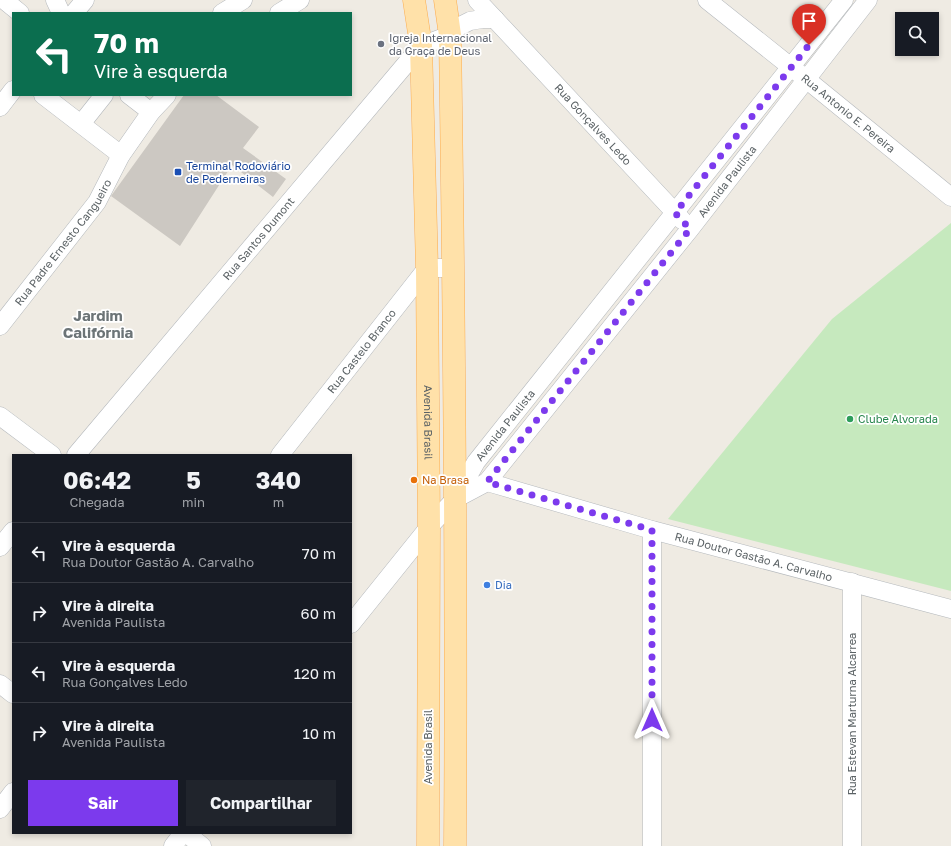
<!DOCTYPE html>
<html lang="pt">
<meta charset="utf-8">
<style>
body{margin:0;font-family:"Golos Text",sans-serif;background:#20242c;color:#f1f3f6;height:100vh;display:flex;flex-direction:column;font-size:15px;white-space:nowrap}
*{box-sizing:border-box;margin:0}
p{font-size:13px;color:#9ea1a6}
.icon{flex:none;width:22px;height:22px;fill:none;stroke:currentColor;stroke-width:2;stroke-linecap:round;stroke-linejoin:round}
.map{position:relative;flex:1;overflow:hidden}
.sheet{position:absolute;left:12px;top:454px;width:340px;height:380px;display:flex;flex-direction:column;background:#171b24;border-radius:0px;box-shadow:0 2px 6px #0003}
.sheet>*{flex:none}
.hud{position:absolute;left:12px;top:12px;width:340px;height:84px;border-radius:0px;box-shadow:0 2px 6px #0003;background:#0b6e4f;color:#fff;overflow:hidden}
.controls{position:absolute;left:895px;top:12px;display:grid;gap:8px}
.controls a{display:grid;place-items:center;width:44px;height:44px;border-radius:0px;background:#171b24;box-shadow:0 2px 6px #0003;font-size:20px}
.pin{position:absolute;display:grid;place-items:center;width:34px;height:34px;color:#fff;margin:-41px -17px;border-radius:50% 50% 50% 0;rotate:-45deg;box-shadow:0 0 4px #0007}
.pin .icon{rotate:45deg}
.me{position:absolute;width:44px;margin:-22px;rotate:0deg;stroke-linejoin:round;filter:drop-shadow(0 0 3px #0008)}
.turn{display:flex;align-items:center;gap:14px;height:84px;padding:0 16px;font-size:18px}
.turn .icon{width:52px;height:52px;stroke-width:2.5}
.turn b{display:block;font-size:28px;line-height:34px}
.eta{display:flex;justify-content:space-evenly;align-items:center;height:68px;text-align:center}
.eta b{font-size:24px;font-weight:700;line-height:28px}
.action{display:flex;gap:8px;margin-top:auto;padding:8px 16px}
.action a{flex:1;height:46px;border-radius:0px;background:#7c3aed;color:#fff;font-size:16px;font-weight:700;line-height:46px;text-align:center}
.action a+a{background:#20242c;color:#f1f3f6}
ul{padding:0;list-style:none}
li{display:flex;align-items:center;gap:12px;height:60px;padding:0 16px;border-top:1px solid #363941}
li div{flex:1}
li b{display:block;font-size:15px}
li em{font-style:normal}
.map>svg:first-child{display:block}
.green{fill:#c6e9be}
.building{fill:#ccc8c2}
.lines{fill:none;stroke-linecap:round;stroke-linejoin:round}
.minor-casing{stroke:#b4b8bc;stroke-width:19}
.major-casing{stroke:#fcad50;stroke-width:23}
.minor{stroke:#fff;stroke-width:18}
.major{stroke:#ffe1a9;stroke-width:22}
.route{stroke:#7c3aed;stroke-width:7;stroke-dasharray:0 12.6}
.worship-dot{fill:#6b7280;stroke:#fff;stroke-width:1.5}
.transit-dot{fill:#1a4fb4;stroke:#fff;stroke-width:1.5}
.leisure-dot{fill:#2e9e5b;stroke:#fff;stroke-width:1.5}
.food-dot{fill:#e8710a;stroke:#fff;stroke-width:1.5}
.shop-dot{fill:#3f7fe0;stroke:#fff;stroke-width:1.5}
.labels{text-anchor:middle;stroke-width:3.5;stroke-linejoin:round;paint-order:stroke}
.worship-label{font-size:11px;fill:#5b616d;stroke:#fff;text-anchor:start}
.street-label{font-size:11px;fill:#5b6265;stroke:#fff}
.transit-label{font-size:11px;fill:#164399;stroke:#fff;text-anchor:start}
.leisure-label{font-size:11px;fill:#27864d;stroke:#fff;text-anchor:start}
.food-label{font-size:11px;fill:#c56008;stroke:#fff;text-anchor:start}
.shop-label{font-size:11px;fill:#366cbe;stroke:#fff;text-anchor:start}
.district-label{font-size:15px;font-weight:bold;fill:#6c7477;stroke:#fff}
</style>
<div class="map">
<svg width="951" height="846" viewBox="0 0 951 846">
<rect width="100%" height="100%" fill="#efebe3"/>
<!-- green -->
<path class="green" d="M951 223V591L668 519 832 319Z"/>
<!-- building -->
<path class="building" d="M184 95H216L259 127 243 148 286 179 273 197 232 165 180 246 111 196Z"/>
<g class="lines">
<!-- minor casing -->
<g class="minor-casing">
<g id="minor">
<path d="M4 0 20 13"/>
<path d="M55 0 61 13"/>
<path id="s1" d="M477 0 682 220"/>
<path id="s2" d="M707 0 806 79 951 197"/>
<path d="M74 13 85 0"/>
<path d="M222 13 243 0"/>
<path d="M279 13 300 0"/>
<path d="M43 95 121 155"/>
<path d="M129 95 151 112"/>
<path d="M0 107 13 90"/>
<path d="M81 124 104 95"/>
<path id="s3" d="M0 326 97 202 121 155 151 112 167 95"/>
<path d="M0 416 52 455"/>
<path id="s4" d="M76 455 421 46 450 35 458 27 470 21 482 19H495"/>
<path id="s5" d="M280 455 427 268H454"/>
<path id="s6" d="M487 482 652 530 951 609"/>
<path id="s7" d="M455 499 487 482 690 229 868 0"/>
<path d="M0 547 13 531"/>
<path id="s8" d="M351 624 429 527 455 499 476 462 844 0"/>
<path d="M0 684 13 694"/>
<path d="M0 809 13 792"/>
<path d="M186 833 202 846"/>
<path d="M173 846 183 833"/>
<path d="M652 846V530"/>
<path d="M852 846V582"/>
</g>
</g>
<!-- major casing -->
<g class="major-casing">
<g id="major">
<path id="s9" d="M414 0 421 46 427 268 429 527 428 846"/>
<path d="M445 0 450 35C454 305 457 576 455 846"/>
</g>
</g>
<!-- minor -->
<use href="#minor" class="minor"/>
<!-- major -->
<use href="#major" class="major"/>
</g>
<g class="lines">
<!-- route -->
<path class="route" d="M652 720V530L487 482 690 229 675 213 809 45"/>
</g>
<!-- markers -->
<circle class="worship-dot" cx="381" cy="44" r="4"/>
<rect class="transit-dot" x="174" y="168" width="8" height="8" rx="2"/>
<circle class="leisure-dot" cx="850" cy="419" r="4"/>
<circle class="food-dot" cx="414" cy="480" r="4"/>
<circle class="shop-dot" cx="487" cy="585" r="4"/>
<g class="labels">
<!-- worship labels -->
<g class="worship-label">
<text x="389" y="42">Igreja Internacional<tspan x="389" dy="13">da Graça de Deus</tspan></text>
</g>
<!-- street labels -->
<g class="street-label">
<text dy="4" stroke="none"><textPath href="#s2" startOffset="181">Rua Antonio E. Pereira</textPath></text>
<text dy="4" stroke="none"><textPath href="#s1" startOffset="170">Rua Gonçalves Ledo</textPath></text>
<text dy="4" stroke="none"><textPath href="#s7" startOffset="421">Avenida Paulista</textPath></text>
<text dy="4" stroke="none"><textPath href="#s4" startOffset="283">Rua Santos Dumont</textPath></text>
<text dy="4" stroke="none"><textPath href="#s3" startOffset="105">Rua Padre Ernesto Cangueiro</textPath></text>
<text dy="4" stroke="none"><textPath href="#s5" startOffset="132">Rua Castelo Branco</textPath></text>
<text dy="4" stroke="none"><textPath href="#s9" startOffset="423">Avenida Brasil</textPath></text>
<text dy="4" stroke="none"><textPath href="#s8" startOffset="252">Avenida Paulista</textPath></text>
<text dy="4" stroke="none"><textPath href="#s6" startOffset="277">Rua Doutor Gastão A. Carvalho</textPath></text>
<text transform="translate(852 714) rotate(-90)" y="4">Rua Estevan Marturna Alcarrea</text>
<text transform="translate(428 747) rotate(-90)" y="4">Avenida Brasil</text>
</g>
<!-- transit labels -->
<g class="transit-label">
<text x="186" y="170">Terminal Rodoviário<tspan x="186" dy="13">de Pederneiras</tspan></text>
</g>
<!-- leisure labels -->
<g class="leisure-label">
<text x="858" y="423">Clube Alvorada</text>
</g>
<!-- food labels -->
<g class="food-label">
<text x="422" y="484">Na Brasa</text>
</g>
<!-- shop labels -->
<g class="shop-label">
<text x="495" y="589">Dia</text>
</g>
<!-- district labels -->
<g class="district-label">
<text x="98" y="321">Jardim<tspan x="98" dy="17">Califórnia</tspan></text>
</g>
</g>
</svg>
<div class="controls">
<a><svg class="icon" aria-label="search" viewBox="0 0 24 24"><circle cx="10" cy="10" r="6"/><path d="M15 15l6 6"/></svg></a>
</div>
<div class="pin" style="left:809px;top:45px;background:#d93025"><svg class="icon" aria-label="arrive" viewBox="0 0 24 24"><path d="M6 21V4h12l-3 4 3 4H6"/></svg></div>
<svg class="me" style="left:652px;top:720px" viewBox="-20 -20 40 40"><path d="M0-17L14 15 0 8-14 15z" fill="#7c3aed" stroke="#fff" stroke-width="4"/></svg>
<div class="hud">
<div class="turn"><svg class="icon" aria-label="left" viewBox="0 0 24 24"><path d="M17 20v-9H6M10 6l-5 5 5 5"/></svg><div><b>70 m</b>Vire à esquerda</div></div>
</div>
<section class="sheet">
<div class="eta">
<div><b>06:42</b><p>Chegada</p></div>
<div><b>5</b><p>min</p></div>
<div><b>340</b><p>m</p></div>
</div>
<ul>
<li><svg class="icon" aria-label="left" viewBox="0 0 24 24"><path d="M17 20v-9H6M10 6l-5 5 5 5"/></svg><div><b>Vire à esquerda</b><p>Rua Doutor Gastão A. Carvalho</p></div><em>70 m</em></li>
<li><svg class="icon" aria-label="right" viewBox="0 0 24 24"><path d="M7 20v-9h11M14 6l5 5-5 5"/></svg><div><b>Vire à direita</b><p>Avenida Paulista</p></div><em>60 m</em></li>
<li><svg class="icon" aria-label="left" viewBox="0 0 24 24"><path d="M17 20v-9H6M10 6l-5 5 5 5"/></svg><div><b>Vire à esquerda</b><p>Rua Gonçalves Ledo</p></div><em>120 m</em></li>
<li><svg class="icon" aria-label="right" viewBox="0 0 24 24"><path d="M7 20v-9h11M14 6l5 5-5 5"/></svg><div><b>Vire à direita</b><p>Avenida Paulista</p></div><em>10 m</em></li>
</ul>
<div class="action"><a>Sair</a><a>Compartilhar</a></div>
</section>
</div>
